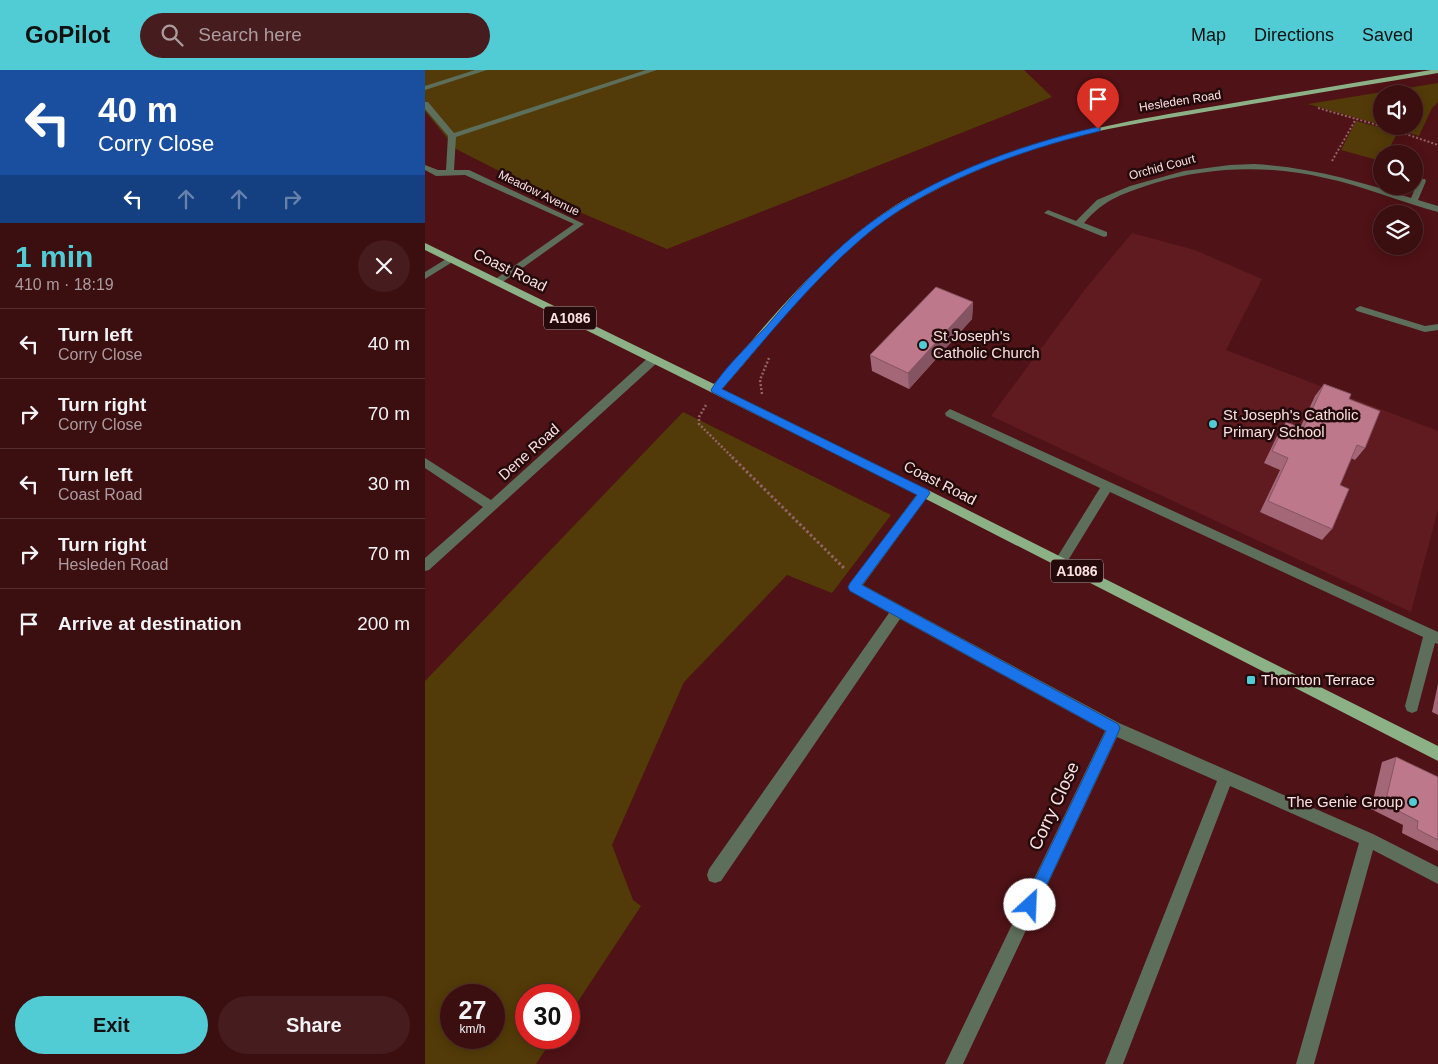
<!DOCTYPE html>
<meta charset="utf-8">
<style>
body{margin:0;font-family:Arial,sans-serif;background:#461c1e;color:#f1f3f6;height:100vh;display:flex;flex-direction:column;font-size:19px;white-space:nowrap}
*{box-sizing:border-box;margin:0}
p{font-size:16px;color:#ac9c9f}
.icon{flex:none;width:28px;height:28px;fill:none;stroke:currentColor;stroke-width:2;stroke-linecap:round;stroke-linejoin:round}
.map{position:relative;flex:1;overflow:hidden}
.sheet{display:flex;flex-direction:column;background:#3b0e10;width:425px}
.sheet>*{flex:none}
.top-card{background:#1a4fa0;color:#fff;overflow:hidden}
.fabs{position:absolute;left:948px;top:15px;display:grid;gap:10px}
.fabs a{display:grid;place-items:center;width:50px;height:50px;border-radius:50%;background:#3b0e10;box-shadow:0 2px 12px #0003,0 0 0 1px #542e30;font-size:25px}
.speed{position:absolute;left:15px;top:914px;display:flex;gap:10px;font-size:25px;font-weight:700;text-align:center}
.speed>*{display:grid;place-content:center;width:65px;height:65px;border-radius:50%;background:#3b0e10;box-shadow:0 2px 12px #0003,0 0 0 1px #542e30;line-height:1}
.speed small{font-size:12px;font-weight:400}
.speed .limit{border:8px solid #d22;background:#fff;color:#111}
.pin{position:absolute;display:grid;place-items:center;width:42px;height:42px;color:#fff;margin:-51px -21px;border-radius:50% 50% 50% 0;rotate:-45deg;box-shadow:0 0 5px #0007}
.pin .icon{rotate:45deg}
.me{position:absolute;width:55px;margin:-28px;rotate:25deg;stroke-linejoin:round;filter:drop-shadow(0 0 4px #0008)}
.turn{display:flex;align-items:center;gap:18px;height:105px;padding:0 15px;font-size:22px}
.turn .icon{width:65px;height:65px;stroke-width:2.5}
.turn b{display:block;font-size:35px;line-height:42px}
.lanes{display:flex;align-items:center;height:48px;padding:0 15px;background:#0003;justify-content:center;gap:25px;direction:ltr}
.lanes .off{opacity:.35}
.round{display:grid;place-items:center;flex:none;width:52px;height:52px;border-radius:26px;background:#461c1e}
.overview{display:flex;align-items:center;justify-content:space-between;height:85px;padding:0 15px}
h1{font-size:30px;font-weight:600;line-height:38px;color:#51ccd4}
.action{display:flex;gap:10px;margin-top:auto;padding:10px 15px}
.action a{flex:1;height:58px;border-radius:30px;background:#51ccd4;color:#111;font-size:20px;font-weight:600;line-height:58px;text-align:center}
.action a+a{background:#461c1e;color:#f1f3f6}
ul{padding:0;list-style:none}
li{display:flex;align-items:center;gap:15px;height:70px;padding:0 15px;border-top:1px solid #542e30}
li div{flex:1}
li b{display:block;font-size:19px}
li em{font-style:normal}
header{display:flex;align-items:center;gap:30px;box-sizing:border-box;height:70px;padding:0 25px;background:#51ccd4;color:#111}
header strong{font-size:24px}
nav{display:flex;gap:28px;margin-inline-start:auto;font-size:18px}
.search{width:350px;height:45px;background:#461c1e;display:flex;align-items:center;gap:12px;box-sizing:border-box;padding:0 18px;border-radius:28px;color:#ac9c9f;font-size:19px}
main{display:flex;flex:1;min-height:0}
.map>svg:first-child{display:block}
.built{fill:#5f1b20}
.green{fill:#523b08;fill-rule:evenodd}
.lines{fill:none;stroke-linecap:round;stroke-linejoin:round}
.path-far2{stroke:#936466;stroke-width:2;stroke-dasharray:2 2;stroke-linecap:butt}
.path-far1{stroke:#936466;stroke-width:2.5;stroke-dasharray:2 2;stroke-linecap:butt}
.path{stroke:#936466;stroke-width:3;stroke-dasharray:2.5 2.5;stroke-linecap:butt}
.minor{fill:#5d6e5a;fill-rule:evenodd}
.major{fill:#8db187;fill-rule:evenodd}
.wall{fill:#a36778}
.shaded-wall{fill:#855462}
.building{fill:#be788c;stroke:#855462}
.route{fill:#1a73e8;stroke:#114b97}
.poi-dot{fill:#51ccd4;stroke:#250a0b;stroke-width:2}
.labels{text-anchor:middle;stroke-width:5;stroke-linejoin:round;paint-order:stroke}
.far-street-label{font-size:12px;fill:#fbe2e1;stroke:#250a0b}
.shield{fill:#250a0b;stroke:#bba1a1;stroke-width:1}
.shield-label{font-size:14px;font-weight:bold;fill:#fbe2e1}
.street-label{font-size:15px;fill:#fbe2e1;stroke:#250a0b}
.poi-label{font-size:15px;fill:#fbe2e1;stroke:#250a0b;text-anchor:start}
.near-street-label{font-size:18px;fill:#fbe2e1;stroke:#250a0b}
</style>
<header>
<strong>GoPilot</strong>
<div class="search"><svg class="icon" aria-label="search" viewBox="0 0 24 24"><circle cx="10" cy="10" r="6"/><path d="M15 15l6 6"/></svg>Search here</div>
<nav><a>Map</a><a>Directions</a><a>Saved</a></nav>
</header>
<main>
<section class="sheet">
<div class="top-card">
<div class="turn"><svg class="icon" aria-label="left" viewBox="0 0 24 24"><path d="M17 20v-9H6M10 6l-5 5 5 5"/></svg><div><b>40 m</b>Corry Close</div></div>
<div class="lanes"><svg class="icon" aria-label="left" viewBox="0 0 24 24"><path d="M17 20v-9H6M10 6l-5 5 5 5"/></svg><svg class="icon off" aria-label="ahead" viewBox="0 0 24 24"><path d="M12 20V5M6 11l6-6 6 6"/></svg><svg class="icon off" aria-label="ahead" viewBox="0 0 24 24"><path d="M12 20V5M6 11l6-6 6 6"/></svg><svg class="icon off" aria-label="right" viewBox="0 0 24 24"><path d="M7 20v-9h11M14 6l5 5-5 5"/></svg></div>
</div>
<div class="overview"><div><h1>1 min</h1><p>410 m · 18:19</p></div><a class="round"><svg class="icon" aria-label="close" viewBox="0 0 24 24"><path d="M6 6l12 12M18 6L6 18"/></svg></a></div>
<ul>
<li><svg class="icon" aria-label="left" viewBox="0 0 24 24"><path d="M17 20v-9H6M10 6l-5 5 5 5"/></svg><div><b>Turn left</b><p>Corry Close</p></div><em>40 m</em></li>
<li><svg class="icon" aria-label="right" viewBox="0 0 24 24"><path d="M7 20v-9h11M14 6l5 5-5 5"/></svg><div><b>Turn right</b><p>Corry Close</p></div><em>70 m</em></li>
<li><svg class="icon" aria-label="left" viewBox="0 0 24 24"><path d="M17 20v-9H6M10 6l-5 5 5 5"/></svg><div><b>Turn left</b><p>Coast Road</p></div><em>30 m</em></li>
<li><svg class="icon" aria-label="right" viewBox="0 0 24 24"><path d="M7 20v-9h11M14 6l5 5-5 5"/></svg><div><b>Turn right</b><p>Hesleden Road</p></div><em>70 m</em></li>
<li><svg class="icon" aria-label="arrive" viewBox="0 0 24 24"><path d="M6 21V4h12l-3 4 3 4H6"/></svg><div><b>Arrive at destination</b></div><em>200 m</em></li>
</ul>
<div class="action"><a>Exit</a><a>Share</a></div>
</section>
<div class="map">
<svg width="1013" height="994" viewBox="0 0 1013 994">
<rect width="100%" height="100%" fill="#4f1216"/>
<!-- built -->
<path class="built" d="M707 163 770 180 837 209 801 280 1013 361V439L986 542 566 346 661 218Z"/>
<!-- green -->
<g class="green">
<path d="M0 0H599L627 27 242 179 159 144 31 79 0 41Z"/>
<path d="M1013 13V32L1007 38 994 66 961 56H989V24H956V55L883 34Z"/>
<path d="M931 51 973 62 961 84H956V91L916 80Z"/>
<path d="M258 342 466 445 407 523 362 505 259 612 187 775 208 830 216 836 144 945V925H101V968H128L111 994H0V611ZM26 925H69V968H26Z"/>
</g>
<g class="lines">
<!-- path-far2 -->
<g class="path-far2">
<path d="M893 38 956 56"/>
<path d="M957 56 1013 75"/>
<path d="M907 91 931 49"/>
</g>
<!-- path-far1 -->
<g class="path-far1">
<path d="M337 324 335 310 344 288"/>
<path d="M281 335 274 347V354L308 388"/>
</g>
<!-- path -->
<path class="path" d="M307 387 420 499"/>
<!-- minor -->
<g class="minor">
<path d="M50 0H62L0 20V16Z"/>
<path d="M221 0H232L31 67 29 100H44L159 154 75 214H69V210L149 154 40 105 11 106 0 100V95L13 100H21L23 66 0 39V32H3L29 63Z"/>
<path d="M829 94C884 97 934 111 986 128L994 109H1000L1001 111 993 130 1013 136V142C975 132 939 116 900 108 845 95 785 96 730 113 700 123 680 128 659 153L682 162V166L679 167 619 143 623 140 651 151 672 130 705 116 759 101 805 95Z"/>
<path d="M26 186 29 187V191L0 209V202Z"/>
<path d="M935 236 1000 256 1013 254V260L1000 262 932 241 930 239Z"/>
<path d="M229 285 234 289 233 292 4 500 0 501V488L58 437 0 398V388L66 430 225 286Z"/>
<path d="M525 339 1013 562V574L1010 573 992 641 987 643 982 641 980 636 998 567 685 422 639 497 635 498 631 497 629 493 631 489 675 418 521 346 520 343Z"/>
<path d="M499 418 503 420 505 423 503 426 438 515 694 653 948 764 1013 797V814L948 780 889 994H871L934 773 805 716 698 994H680L792 711 692 667 538 994H520L680 661 475 549 296 811 290 813 284 811 282 805 284 799 464 543 425 521 423 517 495 420Z"/>
</g>
<!-- major -->
<path class="major" d="M1006 0H1013V3C943 15 874 26 804 38 750 47 696 55 644 68 592 81 524 110 478 138 406 182 353 255 297 319L503 420 1013 676V691L495 426 0 180V173L289 314C345 251 399 181 471 135 483 127 496 122 507 116 601 68 694 52 797 35 866 23 936 12 1006 0Z"/>
</g>
<!-- wall -->
<g class="wall">
<path d="M548 232 547 249 484 319 447 301 445 285Z"/>
<path d="M899 314 924 329 940 378 930 390 926 388 915 415 907 459 897 470 835 442 855 400 839 393 853 364 861 352 875 358 890 326Z"/>
<path d="M1013 614V645L1007 642Z"/>
<path d="M971 687 1013 707V781L977 763 978 755 946 739 957 692Z"/>
</g>
<!-- shaded-wall -->
<path class="shaded-wall" d="M548 232 547 249 484 319 483 303Z"/>
<!-- building -->
<g class="building">
<path d="M511 217 548 232 483 303 445 285Z"/>
<path d="M899 314 926 324 924 329 955 341 940 378 932 375 915 415 924 419 907 459 843 431 863 388 847 381 861 352 878 359Z"/>
<path d="M971 687 1013 707V770L992 759 993 751 960 734Z"/>
</g>
<!-- route -->
<path class="route" d="M673 57 675 58V61C595 80 499 114 436 169 384 214 342 267 297 319L503 420 505 423 503 426 437 515 693 654 695 658 693 663 610 840 605 842 600 840 597 835 600 830 681 661 425 521 423 517 425 513 492 425 287 322 286 320C299 298 323 276 341 257 369 224 397 192 431 164 498 110 589 76 673 57Z"/>
<!-- markers -->
<g class="poi-dot">
<circle cx="498" cy="275" r="5"/>
<circle cx="788" cy="354" r="5"/>
<rect x="821" y="605" width="10" height="10" rx="2.5"/>
<circle cx="988" cy="732" r="5"/>
</g>
<g class="labels">
<!-- far-street labels -->
<g class="far-street-label">
<text transform="translate(755 31) rotate(-9)" y="4">Hesleden Road</text>
<text transform="translate(737 97) rotate(-15)" y="4">Orchid Court</text>
<text transform="translate(114 123) rotate(26)" y="4">Meadow Avenue</text>
</g>
<!-- shield labels -->
<g class="shield">
<rect x="119" y="236.5" width="52" height="23" rx="4"/>
<rect x="626" y="489.5" width="52" height="23" rx="4"/>
</g>
<g class="shield-label">
<text x="145" y="253">A1086</text>
<text x="652" y="506">A1086</text>
</g>
<!-- street labels -->
<g class="street-label">
<text transform="translate(85 200) rotate(26)" y="5">Coast Road</text>
<text transform="translate(104 382) rotate(-42)" y="5">Dene Road</text>
<text transform="translate(515 413) rotate(27)" y="5">Coast Road</text>
</g>
<!-- poi labels -->
<g class="poi-label">
<text x="508" y="271">St Joseph's<tspan x="508" dy="17">Catholic Church</tspan></text>
<text x="798" y="350">St Joseph's Catholic<tspan x="798" dy="17">Primary School</tspan></text>
<text x="836" y="615">Thornton Terrace</text>
<text x="978" y="737" text-anchor="end">The Genie Group</text>
</g>
<!-- near-street labels -->
<g class="near-street-label">
<text transform="translate(629 736) rotate(-65)" y="6">Corry Close</text>
</g>
</g>
</svg>
<div class="fabs">
<a><svg class="icon" aria-label="sound" viewBox="0 0 24 24"><path d="M4 9h4l5-4v14l-5-4H4zM17 9q2 3 0 6"/></svg></a>
<a><svg class="icon" aria-label="search" viewBox="0 0 24 24"><circle cx="10" cy="10" r="6"/><path d="M15 15l6 6"/></svg></a>
<a><svg class="icon" aria-label="layers" viewBox="0 0 24 24"><path d="M12 4l9 5-9 5-9-5zM3 14l9 5 9-5"/></svg></a>
</div>
<div class="speed"><div>27<small>km/h</small></div><div class="limit">30</div></div>
<div class="pin" style="left:673px;top:59px;background:#d93025"><svg class="icon" aria-label="arrive" viewBox="0 0 24 24"><path d="M6 21V4h12l-3 4 3 4H6"/></svg></div>
<svg class="me" style="left:605px;top:835px" viewBox="-20 -20 40 40"><circle r="19" fill="#fff"/><path d="M0-13L10 11 0 6-10 11z" fill="#1a73e8"/></svg>
</div>
</main>
